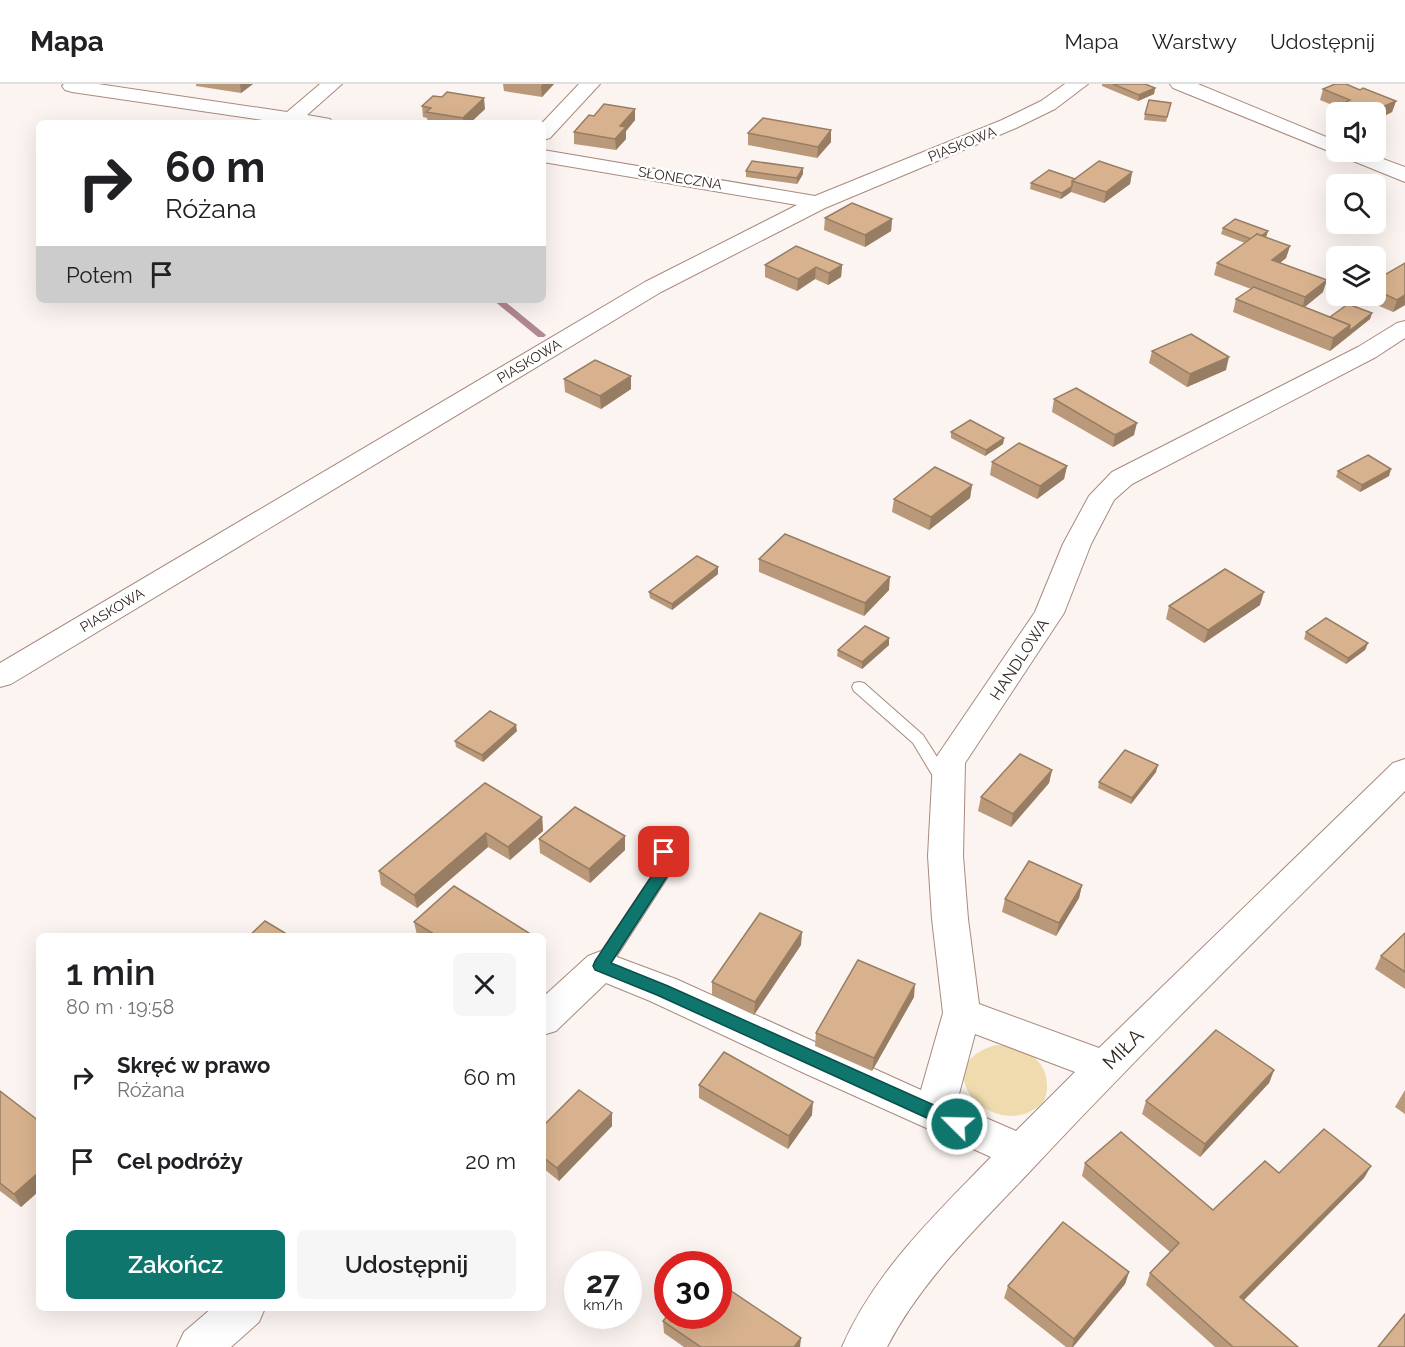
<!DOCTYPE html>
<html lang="pl">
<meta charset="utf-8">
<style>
body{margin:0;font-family:Raleway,sans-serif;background:#f6f6f6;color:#202124;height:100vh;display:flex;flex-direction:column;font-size:22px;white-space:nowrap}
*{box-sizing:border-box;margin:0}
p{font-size:20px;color:#757577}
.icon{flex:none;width:33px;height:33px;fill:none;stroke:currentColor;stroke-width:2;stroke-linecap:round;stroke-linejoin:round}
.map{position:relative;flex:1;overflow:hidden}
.sheet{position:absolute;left:36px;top:849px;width:510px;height:378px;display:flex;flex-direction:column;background:#fff;border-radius:9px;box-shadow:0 6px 24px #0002}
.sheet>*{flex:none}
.hud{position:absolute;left:36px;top:36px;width:510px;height:183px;border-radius:9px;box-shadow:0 6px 24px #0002;background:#fff;color:#202124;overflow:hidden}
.controls{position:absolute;left:1326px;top:18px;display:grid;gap:12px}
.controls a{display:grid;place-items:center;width:60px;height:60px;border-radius:9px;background:#fff;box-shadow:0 6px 24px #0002;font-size:30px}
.speed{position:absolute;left:564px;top:1167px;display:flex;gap:12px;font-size:30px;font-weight:700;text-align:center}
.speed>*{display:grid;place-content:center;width:78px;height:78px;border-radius:50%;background:#fff;box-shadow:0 6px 24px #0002;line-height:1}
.speed small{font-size:15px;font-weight:400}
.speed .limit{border:9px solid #d22;background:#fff;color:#111}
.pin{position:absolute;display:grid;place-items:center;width:51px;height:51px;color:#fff;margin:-26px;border-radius:12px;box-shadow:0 3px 9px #0006}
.me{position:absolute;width:66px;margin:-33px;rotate:293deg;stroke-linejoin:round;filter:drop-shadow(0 0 4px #0008)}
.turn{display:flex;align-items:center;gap:21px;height:126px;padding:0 30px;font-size:27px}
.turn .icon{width:78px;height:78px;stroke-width:2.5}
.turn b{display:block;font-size:42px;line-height:51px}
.then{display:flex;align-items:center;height:57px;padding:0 30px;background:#0003;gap:12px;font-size:22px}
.round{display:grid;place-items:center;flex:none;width:63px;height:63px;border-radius:9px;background:#f6f6f6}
.overview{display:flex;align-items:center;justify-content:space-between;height:102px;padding:0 30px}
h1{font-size:36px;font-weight:600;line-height:45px}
.button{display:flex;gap:12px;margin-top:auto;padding:12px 30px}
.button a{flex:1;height:69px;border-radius:9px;background:#0f766e;color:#fff;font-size:24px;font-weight:600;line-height:69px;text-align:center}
.button a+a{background:#f6f6f6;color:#202124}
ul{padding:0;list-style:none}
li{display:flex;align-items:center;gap:18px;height:84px;padding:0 30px}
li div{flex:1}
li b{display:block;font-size:22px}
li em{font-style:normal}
header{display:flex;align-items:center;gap:36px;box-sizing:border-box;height:84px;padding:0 30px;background:#fff;border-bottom:2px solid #e0e0e0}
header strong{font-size:28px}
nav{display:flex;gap:33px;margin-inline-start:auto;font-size:21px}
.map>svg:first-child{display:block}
.green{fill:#efdbae}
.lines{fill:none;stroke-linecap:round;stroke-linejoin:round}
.stream{fill:#b28891;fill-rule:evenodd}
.lane-casing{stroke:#a98a7d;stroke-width:2}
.street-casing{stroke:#a98a7d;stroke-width:2}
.secondary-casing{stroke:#a98a7d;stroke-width:2}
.lane{fill:#fff;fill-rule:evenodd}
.street{fill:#fff;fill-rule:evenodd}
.secondary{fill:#fff;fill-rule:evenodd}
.wall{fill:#ba997a}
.shaded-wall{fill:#977d63}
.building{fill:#d8b28e;stroke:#977d63;stroke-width:1.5}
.route{fill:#0f766e;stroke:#0a4d48;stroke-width:1.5}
.labels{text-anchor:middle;stroke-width:5;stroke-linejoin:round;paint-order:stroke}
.far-street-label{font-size:14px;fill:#342722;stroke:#fff}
.street-label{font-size:16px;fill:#342722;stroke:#fff}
.near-street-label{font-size:20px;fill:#342722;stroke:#fff}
</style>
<header>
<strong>Mapa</strong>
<nav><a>Mapa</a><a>Warstwy</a><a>Udostępnij</a></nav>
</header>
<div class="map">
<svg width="1405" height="1263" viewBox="0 0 1405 1263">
<rect width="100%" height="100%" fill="#fbf4f1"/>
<!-- green -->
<path class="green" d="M996 961C1021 963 1047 973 1047 1002 1047 1010 1045 1018 1039 1022 992 1059 922 982 996 961Z"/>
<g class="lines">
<!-- stream -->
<path class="stream" d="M493 216H503L546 251 544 253H538Z"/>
<!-- lane casing -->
<g class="lane-casing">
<g id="lane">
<path d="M859 598 864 599 923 651 951 695 949 699H937L913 659 854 607 852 603 854 599Z"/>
<path d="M657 747 663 749 672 768 673 785 607 887 601 889 595 887 592 882 595 877 657 784 656 768 649 753 651 749Z"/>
</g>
</g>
<!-- street casing -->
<g class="street-casing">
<g id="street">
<path d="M64 0H98L287 28 320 0H342L307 31 330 35 333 39H283L72 8 65 6 62 2Z"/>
<path d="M579 0H600L550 54 543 56 542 39Z"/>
<path d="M1065 0H1088L1055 25 1016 44 825 124 661 208 11 600 0 603V579L645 198 797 121 543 78V66L815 112 1002 36 1041 17Z"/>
<path d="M1405 237V254L1376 273 1132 400 1114 416 1091 460 1064 529 965 679 963 772 968 835 979 920 1099 964 1393 679 1405 675V707C1281 831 1155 954 1036 1081 983 1138 923 1193 887 1263H842C875 1187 935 1131 991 1073L806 990 650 917 606 899 556 947 543 951V913L588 872 601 867 676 895 921 1006 943 929 932 835 928 772 933 678 1035 528 1063 460 1089 412 1112 388 1358 263 1397 239ZM975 950 1075 988 1016 1047 956 1021Z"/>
<path d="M212 1224H265L259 1238 231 1263H177L184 1248Z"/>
</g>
</g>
<!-- secondary casing -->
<g class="secondary-casing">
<path id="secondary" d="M1170 0H1198L1336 57V68H1364L1405 83V98L1173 4Z"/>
</g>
<!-- lane -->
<use href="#lane" class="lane"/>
<!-- street -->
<use href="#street" class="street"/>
<!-- secondary -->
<use href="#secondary" class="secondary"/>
</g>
<!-- wall -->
<g class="wall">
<path d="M196 0H253L241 9 196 2Z"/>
<path d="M503 0H554L542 13 504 7Z"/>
<path d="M1102 0H1145L1155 4 1154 10 1138 17 1102 2Z"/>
<path d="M1323 5 1360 6 1396 17 1392 28 1376 36V28H1343L1344 26 1320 16Z"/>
<path d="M1171 19 1166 38 1144 36 1145 30Z"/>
<path d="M422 22 485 25 470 39H428L427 34 423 33Z"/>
<path d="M635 25V36L626 47V55L616 66 574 60V48L594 32Z"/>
<path d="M748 49 831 58 817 74 748 61Z"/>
<path d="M803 84V90L797 100 746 93V87Z"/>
<path d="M1132 88 1130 100 1104 119 1071 108 1061 115 1030 105 1031 99Z"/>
<path d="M825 134 892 135 891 147 865 163 824 146Z"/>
<path d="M1223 144 1268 147 1266 153 1290 162 1286 174 1280 179 1323 208 1305 223 1330 233 1372 229 1370 235 1330 267 1233 228 1236 215 1251 205 1214 191 1217 179 1245 159 1221 150Z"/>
<path d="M1405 179V221L1393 228 1361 214 1362 212H1376V196Z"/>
<path d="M765 181H842L841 193 828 201 815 195 797 207 765 193Z"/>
<path d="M1152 267 1226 286 1187 303 1149 279Z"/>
<path d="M564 295 631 305 601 325 565 308Z"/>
<path d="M1054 315 1134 351 1113 363 1052 328Z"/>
<path d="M951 348 1004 354 1003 360 985 372 951 354Z"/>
<path d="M992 378 1067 382 1064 395 1037 415 990 391Z"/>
<path d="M1338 387 1389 392 1360 408 1336 393Z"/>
<path d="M972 401 970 414 929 446 892 428 894 415Z"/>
<path d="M759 475 889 506 864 532 759 488Z"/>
<path d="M718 483V490L672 526 650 514 649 508Z"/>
<path d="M1260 521 1204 559 1166 535 1169 522Z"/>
<path d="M1306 548 1368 559 1365 566 1346 580 1304 555Z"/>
<path d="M889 554V561L862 585 837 572 838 566Z"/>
<path d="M517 647 483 678 456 663 455 657Z"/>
<path d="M1052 686 1049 699 1011 743 978 727 981 713Z"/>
<path d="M1156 688 1131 720 1098 704 1099 698Z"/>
<path d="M485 699 542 733 543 747 510 776 488 763 417 824 381 801 379 787Z"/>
<path d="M539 755 625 766 590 799 540 769Z"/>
<path d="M1082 801 1079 814 1056 852 1002 828 1005 815Z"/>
<path d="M414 838 532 851V852H419L417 851Z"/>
<path d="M1405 849V905L1375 885 1381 872Z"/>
<path d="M801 861 754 931 712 911V898Z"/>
<path d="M914 913 872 987 815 962 816 949Z"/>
<path d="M1274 986 1269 999 1200 1073 1142 1030 1146 1017Z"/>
<path d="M699 1001 812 1031 788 1065 699 1014Z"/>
<path d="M1405 1006V1030L1395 1023 1402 1011Z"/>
<path d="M0 1007 39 1037V1107L21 1123 0 1107Z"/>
<path d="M543 1042H612L559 1097 543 1084Z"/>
<path d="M1085 1079 1213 1126 1279 1089 1371 1082 1364 1094 1244 1216 1298 1263H1215L1146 1201 1150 1189 1170 1168 1082 1092Z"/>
<path d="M1129 1188 1125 1200 1073 1263H1066L1004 1214 1008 1202Z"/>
<path d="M663 1237 800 1263H684L664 1249Z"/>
</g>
<!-- shaded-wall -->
<g class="shaded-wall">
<path d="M240 0H253L241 9Z"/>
<path d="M543 0H554L542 13 541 2Z"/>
<path d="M1155 4 1154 10 1138 17 1139 11Z"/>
<path d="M484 14 485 25 470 39H464L463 34Z"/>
<path d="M1396 17 1392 28 1376 36V28H1370Z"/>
<path d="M635 25V36L626 47V55L616 66 615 55 620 42Z"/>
<path d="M831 46V58L817 74 818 63Z"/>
<path d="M803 84V90L797 100V94Z"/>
<path d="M1132 88 1130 100 1104 119 1106 108Z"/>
<path d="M1072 102 1071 108 1061 115 1062 109Z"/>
<path d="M892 135 891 147 865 163V151Z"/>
<path d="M1268 147 1266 153 1255 156Z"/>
<path d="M1290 162 1286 174 1269 188 1272 176Z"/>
<path d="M842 181 841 193 828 201 829 189Z"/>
<path d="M816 183 815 195 797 207 798 195Z"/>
<path d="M1327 196 1323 208 1302 225 1305 213Z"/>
<path d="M1405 211V221L1393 228 1397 216Z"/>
<path d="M1372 229 1370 235 1330 267 1333 254 1350 241Z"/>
<path d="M1229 273 1226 286 1187 303 1190 290Z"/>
<path d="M631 292V305L601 325 600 312Z"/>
<path d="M1137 339 1134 351 1113 363 1115 351Z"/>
<path d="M1004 354 1003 360 985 372 986 366Z"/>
<path d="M1067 382 1064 395 1037 415 1040 402Z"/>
<path d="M1391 385 1389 392 1360 408 1362 401Z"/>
<path d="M972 401 970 414 929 446 931 433Z"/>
<path d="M718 483V490L672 526V520Z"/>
<path d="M890 493 889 506 864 532 865 519Z"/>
<path d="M1264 508 1260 521 1204 559 1208 546Z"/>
<path d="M889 554V561L862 585V578Z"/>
<path d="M1368 559 1365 566 1346 580 1348 574Z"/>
<path d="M516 641 517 647 483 678 482 671Z"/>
<path d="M1158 681 1156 688 1131 720 1132 714Z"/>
<path d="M1052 686 1049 699 1011 743 1013 730Z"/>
<path d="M542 733 543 747 510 776 508 763Z"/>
<path d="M486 749 488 763 417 824 414 811Z"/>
<path d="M625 752V766L590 799 589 785Z"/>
<path d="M1082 801 1079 814 1056 852 1059 839Z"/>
<path d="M802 848 801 861 754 931 755 918Z"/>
<path d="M915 900 914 913 872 987 874 974Z"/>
<path d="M1274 986 1269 999 1200 1073 1205 1060Z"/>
<path d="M813 1018 812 1031 788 1065 789 1052Z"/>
<path d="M612 1029V1042L559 1097 557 1084Z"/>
<path d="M1371 1082 1364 1094 1235 1225 1240 1213Z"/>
<path d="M39 1088V1107L21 1123 14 1110Z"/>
<path d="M1129 1188 1125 1200 1073 1263H1072L1074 1255Z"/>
<path d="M801 1254 800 1263H794Z"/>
</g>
<!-- building -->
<g class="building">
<path d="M1113 0H1145L1155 4 1139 11Z"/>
<path d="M1335 0H1346L1360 6 1363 4 1396 17 1371 28 1346 18 1350 16 1323 5Z"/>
<path d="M447 8 484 14 463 34 426 28 431 24 422 22 433 12 442 13Z"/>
<path d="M1149 16 1171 19 1167 33 1145 30Z"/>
<path d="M604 20 635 25 620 42 626 43 615 55 574 48 589 31 594 32Z"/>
<path d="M763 34 831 46 818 63 748 49Z"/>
<path d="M752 77 803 84 797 94 746 87Z"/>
<path d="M1099 77 1132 88 1106 108 1072 97Z"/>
<path d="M1049 86 1075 95 1072 97V102L1062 109 1031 99Z"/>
<path d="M852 119 892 135 865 151 825 134Z"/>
<path d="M1235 135 1268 147 1261 152 1257 150 1251 155 1223 144Z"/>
<path d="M1257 150 1290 162 1272 176 1327 196 1305 213 1217 179Z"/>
<path d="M796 162 842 181 829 189 816 183 798 195 765 181Z"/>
<path d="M1405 179V211L1397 216 1376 206V196Z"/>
<path d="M1254 203 1350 241 1333 254 1236 215Z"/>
<path d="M1348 220 1372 229 1349 247 1350 241 1330 233Z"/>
<path d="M1191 250 1229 273 1190 290 1152 267Z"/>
<path d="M595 276 631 292 600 312 564 295Z"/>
<path d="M1076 304 1137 339 1115 351 1054 315Z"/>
<path d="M970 336 1004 354 986 366 951 348Z"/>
<path d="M1019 359 1067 382 1040 402 992 378Z"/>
<path d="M1368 371 1391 385 1362 401 1338 387Z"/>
<path d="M935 383 972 401 931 433 894 415Z"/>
<path d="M785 450 890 493 865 519 759 475Z"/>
<path d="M697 472 718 483 672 520 649 508Z"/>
<path d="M1225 485 1264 508 1208 546 1169 522Z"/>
<path d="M1326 534 1368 559 1348 574 1306 548Z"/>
<path d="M865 542 889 554 862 578 838 566Z"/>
<path d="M490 627 516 641 482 671 455 657Z"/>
<path d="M1125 666 1158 681 1132 714 1099 698Z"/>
<path d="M1020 670 1052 686 1013 730 981 713Z"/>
<path d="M485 699 542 733 508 763 486 749 414 811 379 787Z"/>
<path d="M575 723 625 752 589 785 539 755Z"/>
<path d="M1029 777 1082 801 1059 839 1005 815Z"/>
<path d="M454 802 532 851 530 852H437L414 838Z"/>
<path d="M760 829 802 848 755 918 712 898Z"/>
<path d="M265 837 290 852H249Z"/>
<path d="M1405 849V888L1381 872Z"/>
<path d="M858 876 915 900 874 974 816 949Z"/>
<path d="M1216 946 1274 986 1205 1060 1146 1017Z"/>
<path d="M724 968 813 1018 789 1052 699 1001Z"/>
<path d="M579 1006 612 1029 557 1084 543 1073V1042Z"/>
<path d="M0 1007 39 1037V1088L14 1110 0 1099Z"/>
<path d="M1324 1045 1371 1082 1240 1213 1298 1263H1233L1150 1189 1179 1159 1085 1079 1121 1048 1213 1126 1265 1077 1279 1089Z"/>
<path d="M1063 1138 1129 1188 1074 1255 1008 1202Z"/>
<path d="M718 1198 801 1254 794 1263H701L663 1237 668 1231 718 1232Z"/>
<path d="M1405 1230V1263H1378Z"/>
</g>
<!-- route -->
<path class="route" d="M664 762 669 764 672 785 611 879 668 902 963 1034 965 1040 963 1045 957 1047 951 1045 657 911 595 886 593 882 595 877 657 784 656 768 658 764Z"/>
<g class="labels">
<!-- far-street labels -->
<g class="far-street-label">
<text transform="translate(962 60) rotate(-22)" y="5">PIASKOWA</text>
<text transform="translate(680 94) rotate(9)" y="5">SŁONECZNA</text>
<text transform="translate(529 277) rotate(-31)" y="5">PIASKOWA</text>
<text transform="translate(112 526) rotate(-31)" y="5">PIASKOWA</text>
</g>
<!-- street labels -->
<g class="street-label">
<text transform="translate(1019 575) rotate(-57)" y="6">HANDLOWA</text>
</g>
<!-- near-street labels -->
<g class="near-street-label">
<text transform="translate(1123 965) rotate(-45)" y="7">MIŁA</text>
</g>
</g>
</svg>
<div class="controls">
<a><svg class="icon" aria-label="sound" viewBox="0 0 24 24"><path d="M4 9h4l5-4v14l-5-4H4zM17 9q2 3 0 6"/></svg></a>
<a><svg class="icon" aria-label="search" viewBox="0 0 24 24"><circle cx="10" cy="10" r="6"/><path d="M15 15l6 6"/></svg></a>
<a><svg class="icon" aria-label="layers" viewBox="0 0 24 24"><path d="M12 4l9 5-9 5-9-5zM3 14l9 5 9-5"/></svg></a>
</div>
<div class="speed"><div>27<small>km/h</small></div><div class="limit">30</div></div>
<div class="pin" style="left:664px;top:768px;background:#d93025"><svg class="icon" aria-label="arrive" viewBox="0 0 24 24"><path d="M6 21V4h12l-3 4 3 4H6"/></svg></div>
<svg class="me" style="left:957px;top:1040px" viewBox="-20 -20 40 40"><circle r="17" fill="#0f766e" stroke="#fff" stroke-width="3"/><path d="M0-11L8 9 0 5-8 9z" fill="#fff"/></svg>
<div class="hud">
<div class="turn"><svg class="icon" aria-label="right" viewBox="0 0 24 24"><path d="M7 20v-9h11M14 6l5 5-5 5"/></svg><div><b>60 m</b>Różana</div></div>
<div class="then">Potem<svg class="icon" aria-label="arrive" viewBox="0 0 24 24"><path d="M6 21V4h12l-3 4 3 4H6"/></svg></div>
</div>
<section class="sheet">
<div class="overview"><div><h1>1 min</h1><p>80 m · 19:58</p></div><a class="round"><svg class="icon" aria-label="close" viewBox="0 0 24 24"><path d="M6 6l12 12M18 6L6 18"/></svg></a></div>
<ul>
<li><svg class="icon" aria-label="right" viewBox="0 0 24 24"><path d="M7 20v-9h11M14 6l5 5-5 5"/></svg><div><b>Skręć w prawo</b><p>Różana</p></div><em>60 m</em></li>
<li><svg class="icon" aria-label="arrive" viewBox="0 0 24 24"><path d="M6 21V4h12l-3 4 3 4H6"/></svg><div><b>Cel podróży</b></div><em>20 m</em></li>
</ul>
<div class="button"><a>Zakończ</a><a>Udostępnij</a></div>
</section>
</div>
